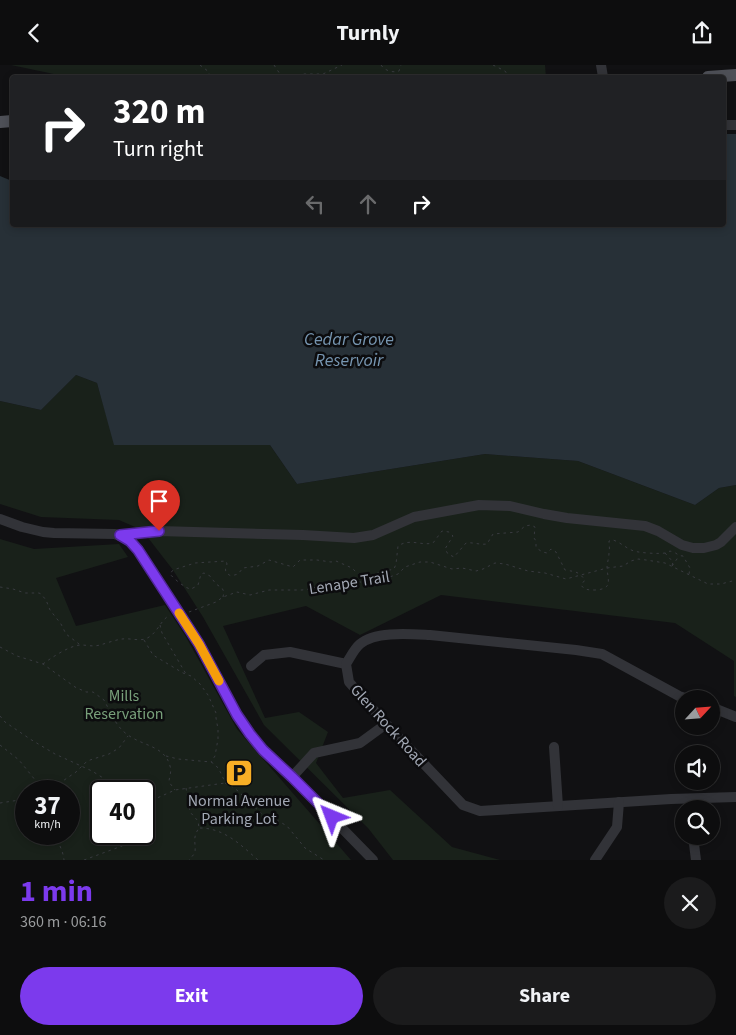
<!DOCTYPE html>
<meta charset="utf-8">
<style>
body{margin:0;font-family:"Source Sans 3",sans-serif;background:#1b1b1c;color:#f1f3f6;height:100vh;display:flex;flex-direction:column;font-size:19px;white-space:nowrap}
*{box-sizing:border-box;margin:0}
p{font-size:16px;color:#9a9c9e}
.icon{flex:none;width:28px;height:28px;fill:none;stroke:currentColor;stroke-width:2;stroke-linecap:round;stroke-linejoin:round}
.map{position:relative;height:795px;overflow:hidden}
.sheet{display:flex;flex-direction:column;background:#0d0d0e;flex:1}
.sheet>*{flex:none}
.banner{position:absolute;left:10px;top:10px;width:716px;height:152px;border-radius:5px;box-shadow:0 2px 8px #0003,0 0 0 1px #2d2d2e;background:#202124;color:#fff;overflow:hidden}
.needle{width:32px;rotate:64deg}
.tools{position:absolute;left:675px;top:625px;display:grid;gap:10px}
.tools a{display:grid;place-items:center;width:45px;height:45px;border-radius:50%;background:#0d0d0e;box-shadow:0 2px 8px #0003,0 0 0 1px #2d2d2e;font-size:25px}
.speed{position:absolute;left:15px;top:715px;display:flex;gap:10px;font-size:25px;font-weight:700;text-align:center}
.speed>*{display:grid;place-content:center;width:65px;height:65px;border-radius:50%;background:#0d0d0e;box-shadow:0 2px 8px #0003,0 0 0 1px #2d2d2e;line-height:1}
.speed small{font-size:12px;font-weight:400}
.speed .limit{border:2px solid #111;border-radius:8px;background:#fff;color:#111}
.pin{position:absolute;display:grid;place-items:center;width:42px;height:42px;color:#fff;margin:-51px -21px;border-radius:50% 50% 50% 0;rotate:-45deg;box-shadow:0 0 5px #0007}
.pin .icon{rotate:45deg}
.me{position:absolute;width:55px;margin:-28px;rotate:316deg;stroke-linejoin:round;filter:drop-shadow(0 0 4px #0008)}
.turn{display:flex;align-items:center;gap:18px;height:105px;padding:0 20px;font-size:22px}
.turn .icon{width:65px;height:65px;stroke-width:2.5}
.turn b{display:block;font-size:35px;line-height:42px}
.lanes{display:flex;align-items:center;height:48px;padding:0 20px;background:#0003;justify-content:center;gap:25px;direction:ltr}
.lanes .off{opacity:.35}
.round{display:grid;place-items:center;flex:none;width:52px;height:52px;border-radius:26px;background:#1b1b1c}
.overview{display:flex;align-items:center;justify-content:space-between;height:85px;padding:0 20px}
h1{font-size:30px;font-weight:700;line-height:38px;color:#7c3aed}
.button{display:flex;gap:10px;margin-top:auto;padding:10px 20px}
.button a{flex:1;height:58px;border-radius:30px;background:#7c3aed;color:#fff;font-size:20px;font-weight:700;line-height:58px;text-align:center}
.button a+a{background:#1b1b1c;color:#f1f3f6}
header{display:flex;justify-content:space-between;align-items:center;height:65px;padding:0 20px;background:#0d0d0e;font-size:22px;font-weight:700}
.map>svg:first-child{display:block}
.green{fill:#19211a;fill-rule:evenodd}
.water{fill:#273037}
.lines{fill:none;stroke-linecap:round;stroke-linejoin:round}
.path{stroke:#383a3f;stroke-width:1;stroke-dasharray:2.5 4;stroke-linecap:butt}
.minor{stroke:#323338;stroke-width:10}
.major{stroke:#4e5057;stroke-width:12}
.route-casing{stroke:#51269a;stroke-width:12}
.route{stroke:#7c3aed;stroke-width:9}
.slow{stroke:#f59e0b;stroke-width:9}
.labels{text-anchor:middle;stroke-width:5;stroke-linejoin:round;paint-order:stroke}
.street-label{font-size:16px;fill:#a2a8b4;stroke:#0c0c0e}
.park-label{font-size:16px;fill:#78a07a;stroke:#0c0c0e}
.poi-label{font-size:16px;fill:#a2a8b4;stroke:#0c0c0e}
.water-label{font-size:18px;font-style:italic;fill:#7796b1;stroke:#0c0c0e}
</style>
<header><svg class="icon" aria-label="back" viewBox="0 0 24 24"><path d="M15 5l-7 7 7 7"/></svg>Turnly<svg class="icon" aria-label="share" viewBox="0 0 24 24"><path d="M12 15V3M7 8l5-5 5 5M5 13v7h14v-7"/></svg></header>
<div class="map">
<svg width="736" height="795" viewBox="0 0 736 795">
<rect width="100%" height="100%" fill="#111113"/>
<!-- green -->
<g class="green">
<path d="M11 0H545L546 12H68Z"/>
<path d="M76 310 97 318 115 380H270L297 419 485 389 578 396 695 440 719 423 736 420V632L734 631V596L675 558 441 530 360 570 306 541 223 561 265 653 299 647 328 667 316 698 343 733 390 725 452 782 500 795H393L368 763 264 660 203 552 173 505 142 465 119 455 41 452 0 439V336L41 345Z"/>
<path d="M0 474 34 484 119 479 128 492 56 513 76 561 165 540 186 572 237 664 351 795H0ZM26 726H69V769H26ZM101 726H144V769H101Z"/>
</g>
<!-- water -->
<path class="water" d="M724 69H736V420L719 423 695 440 578 396 485 389 297 419 270 380H114L97 318 76 310 41 345 0 336V111L12 116V160H724Z"/>
<g class="lines">
<!-- path -->
<g class="path">
<path d="M200 0 209 7V11L210 12"/>
<path d="M274 0 282 12"/>
<path d="M381 0C385 6 393 8 399 6L401 0"/>
<path d="M493 0 505 6 509 12"/>
<path d="M291 12 304 9H323L342 0"/>
<path d="M665 488 673 497 672 501"/>
<path d="M672 501 677 494 678 491"/>
<path d="M0 522 13 524 25 528H39L41 529 46 535 50 545 61 559 66 569 79 579"/>
<path d="M223 532 224 527 222 523 216 519 210 511 204 508 201 509 198 520C197 521 193 523 191 524 186 524 173 513 170 509L173 505 195 498 226 496 227 499C225 505 224 507 231 511L238 509 243 503 258 501 269 495 293 502 300 495H317L331 497 336 496 352 503 358 509 366 512H369L378 508 394 504 396 499 398 481C410 473 421 481 433 478L442 466 449 467 453 471 445 484 448 489 454 492 466 478C473 477 479 480 487 479L493 469 518 467 525 461 531 460 535 462 534 473 536 476V482C540 486 542 487 547 488L551 484 556 487 565 505C576 507 578 506 585 515L581 520C584 525 589 525 595 525 613 524 608 516 607 503 607 498 609 493 609 488 610 484 609 480 609 476L613 475C620 477 627 484 634 486 640 488 659 489 665 488 669 487 669 485 673 487 677 488 678 491 683 491L690 503 689 509"/>
<path d="M189 547 216 537 223 532 237 527 250 530 269 525H302L309 524 324 520 352 517H368L384 514 398 509 405 502 420 497H430L452 504 462 503 476 506 483 504 495 498 505 499 528 506 545 508 566 514 607 503 623 501 631 496 638 494 646 495 665 498 708 519H721L736 515"/>
<path d="M160 560 162 568 186 609"/>
<path d="M144 575 153 590 183 608 191 611 200 619 208 630 216 648V653L218 664V674L215 691 211 697"/>
<path d="M0 582 17 591 43 599 75 622 86 627H93L104 635C111 648 116 662 128 670 143 681 165 681 170 701 172 707 169 712 169 717L175 725"/>
<path d="M43 599C51 593 70 580 81 580 87 580 93 582 100 580 107 578 115 575 122 574 130 573 138 576 145 574 157 570 160 555 170 550"/>
<path d="M0 651 5 657 30 674 55 689 92 706 124 726"/>
<path d="M0 680 19 695 44 726"/>
<path d="M166 691 178 694 211 697"/>
<path d="M211 697C219 701 221 709 225 717"/>
<path d="M225 718 233 722 238 726 265 752 275 754 287 761 305 783 324 795"/>
<path d="M186 723 190 747 198 756 199 763C192 773 196 777 195 788L189 795"/>
<path d="M48 726 76 707 85 698 90 695 109 689 119 683 128 671"/>
<path d="M0 738 26 734"/>
<path d="M144 744 146 738 175 725 225 718 233 713"/>
<path d="M200 763C224 763 241 780 258 795"/>
<path d="M55 769C58 778 63 785 64 795"/>
<path d="M84 795 122 781 128 777 134 769"/>
</g>
<!-- minor -->
<g class="minor">
<path d="M601 0 603 12"/>
<path d="M724 60H736"/>
<path d="M0 454 22 462 43 467 54 468 115 469 125 473 134 480 138 485 199 579 237 650 250 669 263 685 292 712 373 795"/>
<path d="M120 470 159 466 303 470 354 473 373 470 414 452 479 440 510 441 544 449 567 453 645 461 658 466 682 480 693 483H704L716 480 721 477 736 462"/>
<path d="M251 601 264 590 290 587 346 599"/>
<path d="M688 634 679 631 602 589 576 585 430 570C410 569 375 566 360 579 354 584 350 593 346 599L349 617 386 659 463 740 480 746 671 734 736 732"/>
<path d="M711 642 736 652"/>
<path d="M554 682 558 741"/>
<path d="M292 712 314 688 360 678 386 659"/>
<path d="M693 771 696 795"/>
<path d="M595 795 617 762 619 737"/>
</g>
<!-- major -->
<g class="major">
<path d="M708 12 736 10"/>
<path d="M0 57 12 56"/>
</g>
</g>
<g class="lines">
<!-- route casing -->
<g class="route-casing">
<path id="route" d="M159 466 120 470 130 476 138 485 199 579 237 650 250 669 263 685 292 712 332 752"/>
</g>
<!-- route -->
<use href="#route" class="route"/>
<!-- slow -->
<path class="slow" d="M179 548 199 579 219 616"/>
</g>
<!-- icons -->
<defs>
<g id="parking-square" transform="scale(1.4375)"><rect x="-9" y="-9" width="18" height="18" rx="4" fill="#f7ae26" stroke="#0c0c0e"/><path d="M-3.5-5.5H1a3.5 3.5 0 0 1 0 7H-1V5.5H-3.5ZM-1-3.4V-.6H.8a1.4 1.4 0 0 0 0-2.8Z" fill="#111"/></g>
</defs>
<g fill-rule="evenodd">
<use href="#parking-square" x="239" y="708"/>
</g>
<g class="labels">
<!-- street labels -->
<g class="street-label">
<text transform="translate(349 517) rotate(-9)" y="6">Lenape Trail</text>
<text transform="translate(389 660) rotate(48)" y="6">Glen Rock Road</text>
</g>
<!-- park labels -->
<g class="park-label">
<text x="124" y="636">Mills<tspan x="124" dy="18">Reservation</tspan></text>
</g>
<!-- poi labels -->
<g class="poi-label">
<text x="239" y="741">Normal Avenue<tspan x="239" dy="18">Parking Lot</tspan></text>
</g>
<!-- water labels -->
<g class="water-label">
<text x="349" y="280">Cedar Grove<tspan x="349" dy="21">Reservoir</tspan></text>
</g>
</g>
</svg>
<div class="tools">
<a><svg class="needle" viewBox="-14 -14 28 28"><path d="M0-13l5 13h-10z" fill="#e53935"/><path d="M0 13l5-13h-10z" fill="#9a9c9e"/></svg></a>
<a><svg class="icon" aria-label="sound" viewBox="0 0 24 24"><path d="M4 9h4l5-4v14l-5-4H4zM17 9q2 3 0 6"/></svg></a>
<a><svg class="icon" aria-label="search" viewBox="0 0 24 24"><circle cx="10" cy="10" r="6"/><path d="M15 15l6 6"/></svg></a>
</div>
<div class="speed"><div>37<small>km/h</small></div><div class="limit">40</div></div>
<div class="pin" style="left:159px;top:466px;background:#d93025"><svg class="icon" aria-label="arrive" viewBox="0 0 24 24"><path d="M6 21V4h12l-3 4 3 4H6"/></svg></div>
<svg class="me" style="left:332px;top:752px" viewBox="-20 -20 40 40"><path d="M0-17L14 15 0 8-14 15z" fill="#7c3aed" stroke="#fff" stroke-width="4"/></svg>
<div class="banner">
<div class="turn"><svg class="icon" aria-label="right" viewBox="0 0 24 24"><path d="M7 20v-9h11M14 6l5 5-5 5"/></svg><div><b>320 m</b>Turn right</div></div>
<div class="lanes"><svg class="icon off" aria-label="left" viewBox="0 0 24 24"><path d="M17 20v-9H6M10 6l-5 5 5 5"/></svg><svg class="icon off" aria-label="ahead" viewBox="0 0 24 24"><path d="M12 20V5M6 11l6-6 6 6"/></svg><svg class="icon" aria-label="right" viewBox="0 0 24 24"><path d="M7 20v-9h11M14 6l5 5-5 5"/></svg></div>
</div>
</div>
<section class="sheet">
<div class="overview"><div><h1>1 min</h1><p>360 m · 06:16</p></div><a class="round"><svg class="icon" aria-label="close" viewBox="0 0 24 24"><path d="M6 6l12 12M18 6L6 18"/></svg></a></div>
<div class="button"><a>Exit</a><a>Share</a></div>
</section>
